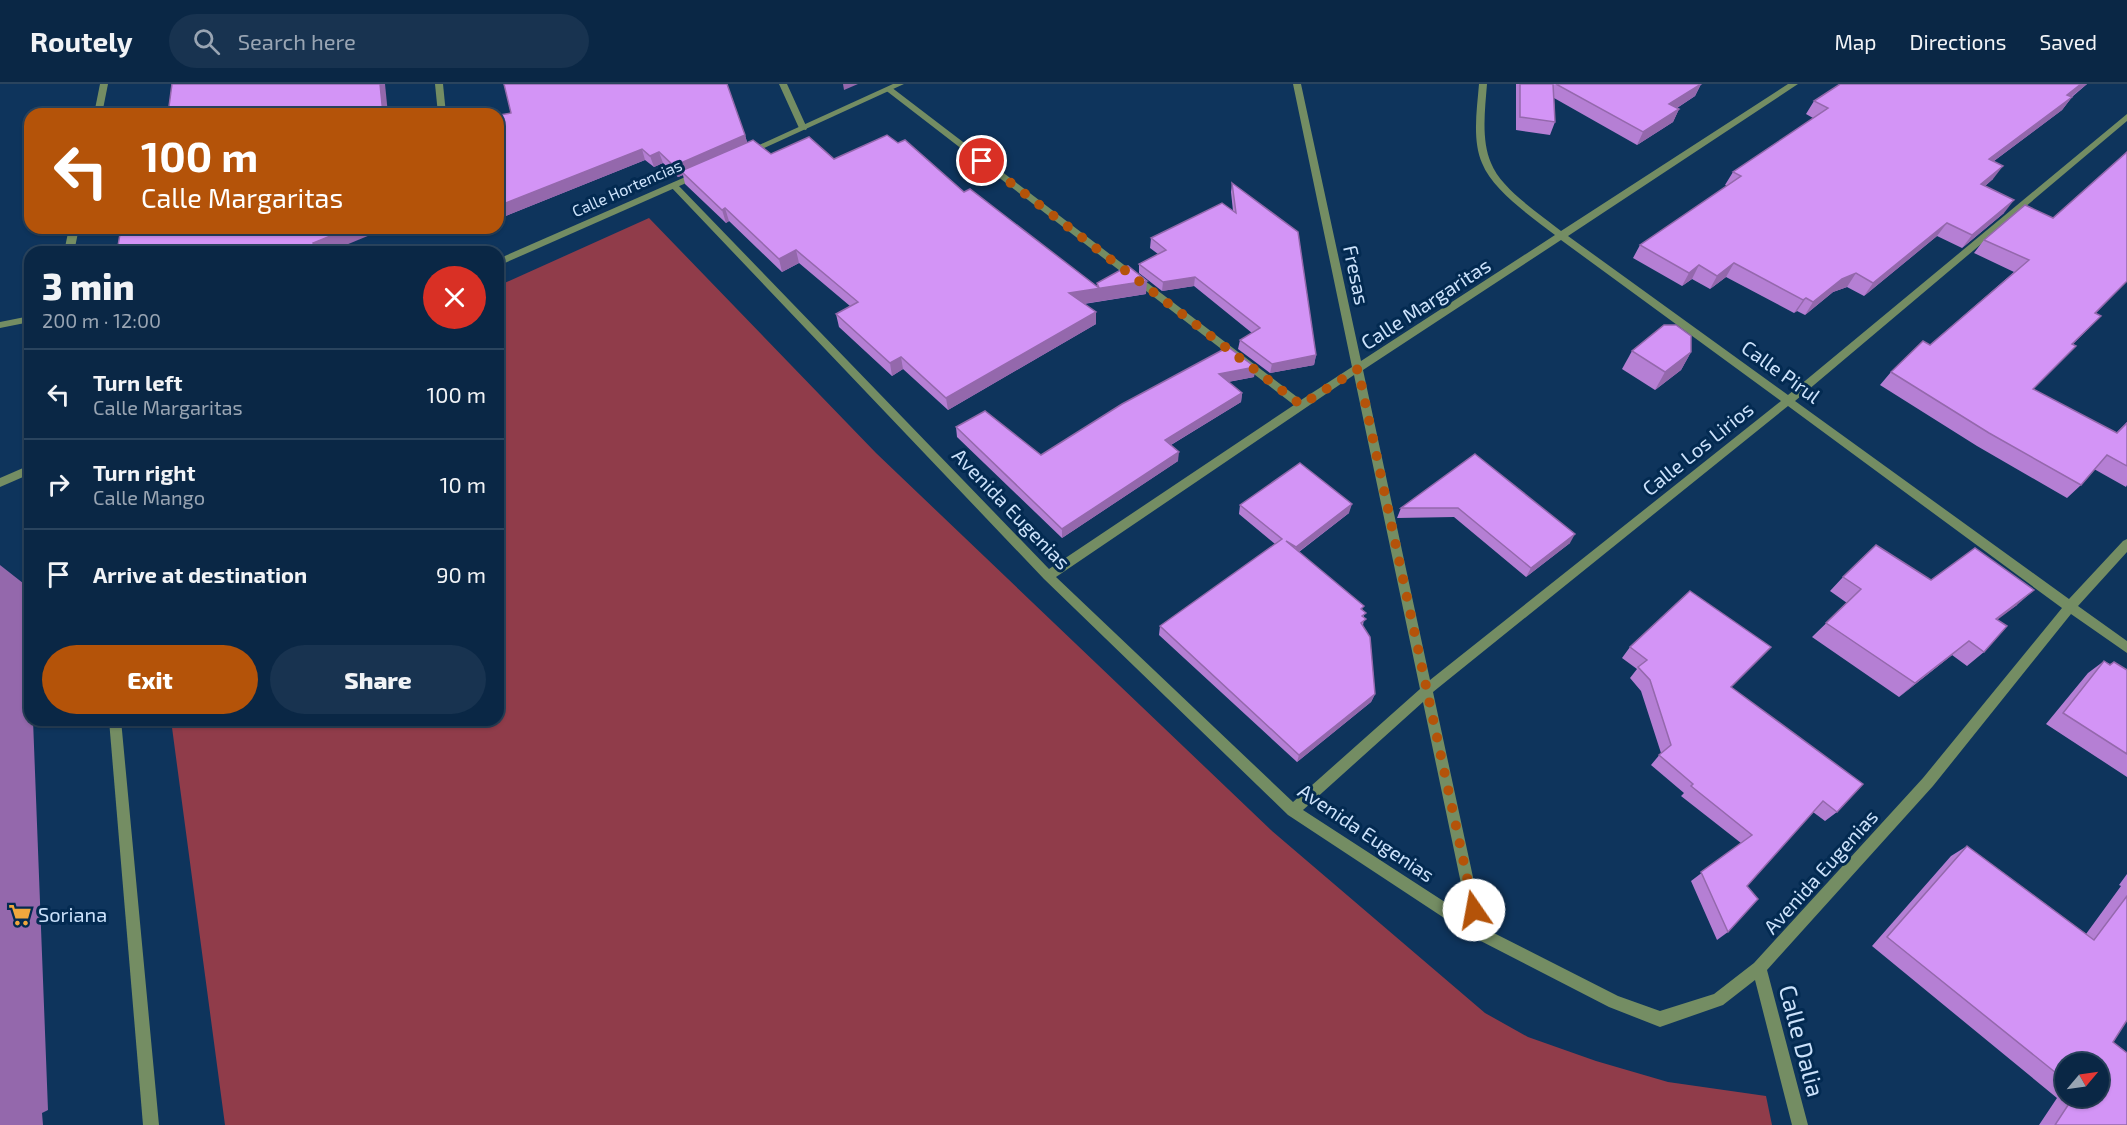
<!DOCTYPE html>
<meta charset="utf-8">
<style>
body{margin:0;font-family:"Exo 2",sans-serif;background:#183350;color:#f1f3f6;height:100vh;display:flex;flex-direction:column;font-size:22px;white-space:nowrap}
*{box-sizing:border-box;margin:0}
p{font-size:20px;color:#99a5b3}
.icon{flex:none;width:33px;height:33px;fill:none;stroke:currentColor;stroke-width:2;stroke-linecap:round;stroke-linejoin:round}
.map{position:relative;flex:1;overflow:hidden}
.side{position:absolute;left:24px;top:162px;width:480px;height:480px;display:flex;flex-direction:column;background:#0a2745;border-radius:18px;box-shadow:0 2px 4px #0004,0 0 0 2px #2a445e}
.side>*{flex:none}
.guide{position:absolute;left:24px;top:24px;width:480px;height:126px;border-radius:18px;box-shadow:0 2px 4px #0004,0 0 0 2px #2a445e;background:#b45309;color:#fff;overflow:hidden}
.needle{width:39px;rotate:61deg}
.fabs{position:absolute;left:2055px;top:969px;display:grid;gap:12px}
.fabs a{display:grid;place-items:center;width:54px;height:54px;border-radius:50%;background:#0a2745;box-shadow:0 2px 4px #0004,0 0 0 2px #2a445e;font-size:30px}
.pin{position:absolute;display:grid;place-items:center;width:51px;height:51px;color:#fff;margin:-26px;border:3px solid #fff;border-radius:50%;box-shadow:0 2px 6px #0007}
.me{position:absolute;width:66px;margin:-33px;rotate:348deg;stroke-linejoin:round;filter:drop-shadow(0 0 4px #0008)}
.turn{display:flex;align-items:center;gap:21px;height:126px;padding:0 18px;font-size:27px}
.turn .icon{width:78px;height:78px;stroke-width:2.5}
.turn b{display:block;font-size:42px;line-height:51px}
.round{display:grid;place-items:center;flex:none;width:63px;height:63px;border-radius:32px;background:#183350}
.overview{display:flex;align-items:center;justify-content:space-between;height:102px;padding:0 18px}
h1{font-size:36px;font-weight:800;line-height:45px}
.action{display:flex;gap:12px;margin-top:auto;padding:12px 18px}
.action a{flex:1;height:69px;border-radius:36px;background:#b45309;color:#fff;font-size:24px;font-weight:800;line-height:69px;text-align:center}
.action a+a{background:#183350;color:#f1f3f6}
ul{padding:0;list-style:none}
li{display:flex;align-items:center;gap:18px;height:90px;padding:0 18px;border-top:2px solid #2a445e}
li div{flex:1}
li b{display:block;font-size:22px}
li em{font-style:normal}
header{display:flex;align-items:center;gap:36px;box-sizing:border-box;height:84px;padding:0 30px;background:#0a2745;border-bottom:2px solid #2a445e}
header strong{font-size:28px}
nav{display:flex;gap:33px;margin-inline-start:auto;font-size:21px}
.search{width:420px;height:54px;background:#183350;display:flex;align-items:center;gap:15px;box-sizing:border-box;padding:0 21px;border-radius:33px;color:#99a5b3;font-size:22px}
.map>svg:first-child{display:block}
.green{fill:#903c4a}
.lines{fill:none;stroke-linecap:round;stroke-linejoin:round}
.minor{fill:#748d63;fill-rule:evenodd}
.tertiary{fill:#748d63;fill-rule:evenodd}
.wall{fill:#b57fd4;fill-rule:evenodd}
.shaded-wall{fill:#9468ac}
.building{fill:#d394f6;stroke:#9468ac;stroke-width:1.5}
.route{stroke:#b45309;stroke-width:10;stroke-dasharray:0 18}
.labels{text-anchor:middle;stroke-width:6;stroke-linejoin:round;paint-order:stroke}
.far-street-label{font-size:16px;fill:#cce2fb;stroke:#032a51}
.street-label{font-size:20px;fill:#cce2fb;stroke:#032a51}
.poi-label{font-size:20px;fill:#cce2fb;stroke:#032a51;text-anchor:start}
.near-street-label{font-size:24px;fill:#cce2fb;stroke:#032a51}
</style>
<header>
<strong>Routely</strong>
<div class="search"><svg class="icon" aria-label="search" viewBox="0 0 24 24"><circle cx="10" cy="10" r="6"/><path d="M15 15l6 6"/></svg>Search here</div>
<nav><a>Map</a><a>Directions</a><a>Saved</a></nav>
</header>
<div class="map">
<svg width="2127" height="1041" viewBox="0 0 2127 1041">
<rect width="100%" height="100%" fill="#0e345c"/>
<!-- green -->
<path class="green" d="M649 134 876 369 1272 747 1485 929 1528 953 1596 977 1668 998 1766 1012 1772 1041H225L171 636H498V202Z"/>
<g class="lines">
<!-- minor -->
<g class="minor">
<path d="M100 0H108L102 30H94Z"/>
<path d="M435 0H443L446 30H438Z"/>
<path d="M779 0H787L807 44 806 46 799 44Z"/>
<path d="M1293 0H1301L1361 277 1555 151C1532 133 1493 107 1482 79 1472 56 1477 25 1479 0H1487C1485 25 1481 56 1491 79 1501 105 1540 130 1561 147L1788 0H1798L1568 152 1788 311 2127 30V37L1795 317 2069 515 2123 457 2127 455V468L2078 522 2127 557V569L2071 530 1933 702 1767 886 1808 1041H1792L1755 896 1723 921 1660 943 1609 923 1473 853 1288 731 1044 495 670 102 674 99 677 100 1049 485 1294 321 884 5 891 3 1301 316 1352 283ZM1561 156 1781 317 1430 596 1363 286ZM1354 291 1420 605 1293 718 1056 493ZM1788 322 2062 524 1923 694 1754 879 1714 910 1660 927 1618 912 1484 844 1433 608ZM1423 618 1468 833 1303 726Z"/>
<path d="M69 144H79L74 168H64Z"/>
<path d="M30 232V238L0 244V238Z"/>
</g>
<!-- tertiary -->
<g class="tertiary">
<path d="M893 0H904L751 70 744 68Z"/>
<path d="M699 87 703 90 702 92 498 182V175Z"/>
<path d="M30 381V390L0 403V394Z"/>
<path d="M109 636H121L159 1041H143Z"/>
</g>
</g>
<!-- wall -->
<g class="wall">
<path d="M1516 0H1701L1695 12 1677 24 1679 25 1673 38 1637 61 1554 14 1555 38 1550 51 1516 46Z"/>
<path d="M1840 0H2087L2072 13 2062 26 1994 77 1993 95 1985 102 2004 129 1962 164 1937 152 1864 212 1847 203 1833 208 1805 231 1797 227 1794 229 1726 193 1710 205 1692 195 1682 202 1633 174 1640 161 1727 102 1725 101 1733 88 1813 34 1806 30 1814 17Z"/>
<path d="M511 29 745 51 747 58 771 70 834 75 964 108 1097 202V199L1146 210 1084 220 1096 228V240L948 326 903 285 892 292 839 243 836 230 850 222 799 179 782 188 729 137 726 139 685 100 683 91 678 93 663 79 654 83 645 76 498 135V76H499L504 66Z"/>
<path d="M2127 68V197L2096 229 2088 245 2073 260 2076 262 2033 305 2116 349 2127 338V401L2126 403 2094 385 2081 401 2067 414 1977 362 1880 301 1891 288 1930 261 2014 188 1974 169 1984 156 2053 134Z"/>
<path d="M1232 99 1316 271 1314 281 1270 289 1238 265 1240 256 1252 249 1194 202 1162 207 1139 189V180L1158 170 1150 164 1151 154 1233 127 1231 108Z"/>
<path d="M1632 267 1691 268 1681 286 1655 306 1622 285Z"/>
<path d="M1255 283 1254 293 1228 298 1242 309 1241 318 1171 361 1178 377 1062 454 957 353 956 343 1041 371Z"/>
<path d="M1475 370 1570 459 1526 493 1454 433 1397 434 1401 424Z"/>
<path d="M1240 421 1349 429 1299 468 1363 526 1364 534 1363 542 1375 610 1371 618 1297 678 1159 551 1160 542 1275 460 1239 430Z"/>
<path d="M1843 493 1931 496 2017 521 1997 535 1984 568 1967 582 1952 571 1899 613 1812 553 1847 519 1830 507Z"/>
<path d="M1630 563H1771L1731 603 1837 728 1825 737 1813 728 1747 802 1728 848 1717 856 1691 797 1741 759 1681 712 1684 709 1651 681 1661 669 1641 607 1630 594 1637 585 1622 574Z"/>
<path d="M2104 577 2110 580 2114 578 2127 586V693L2046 640 2088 589Z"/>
<path d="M1967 762 2086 850 2121 802 2119 801 2127 790V936L2113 958 2127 1041H2039L2057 1014 1872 862 1951 772ZM2066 980 2098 1012H2066Z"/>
</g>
<!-- shaded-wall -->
<g class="shaded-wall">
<path d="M380 0H385L388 30H383Z"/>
<path d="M843 0H858L844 6Z"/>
<path d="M1701 0 1695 12 1663 33 1669 20Z"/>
<path d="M2081 0H2087L2057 24 2067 11Z"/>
<path d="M2072 13 2062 26 1979 88 1989 75Z"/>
<path d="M1679 25 1673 38 1637 61 1643 48Z"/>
<path d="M745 51 748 62 681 87 683 91 678 93 674 82Z"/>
<path d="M642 65 645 76 498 135V122Z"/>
<path d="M659 68 663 79 654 83 650 72Z"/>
<path d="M2003 82 1993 95 1971 114 1981 100Z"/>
<path d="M2014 116 2004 129 1962 164 1972 151Z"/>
<path d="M725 124 729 137 726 139 722 126Z"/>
<path d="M1947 139 1937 152 1864 212 1873 199Z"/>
<path d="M350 144H387L329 168H319L313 159Z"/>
<path d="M796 166 799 179 782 188 779 175Z"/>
<path d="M1734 179 1726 193 1710 205 1717 192Z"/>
<path d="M1699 181 1692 195 1682 202 1689 189Z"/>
<path d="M1856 189 1847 203 1833 208 1805 231 1813 218 1842 195Z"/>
<path d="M1195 193 1194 202 1162 207 1163 198Z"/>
<path d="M1147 197 1146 210 1069 222V209Z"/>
<path d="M1806 214 1797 227 1794 229 1803 216Z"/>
<path d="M1096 228V240L948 326 946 314Z"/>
<path d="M1691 268 1681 286 1655 306 1665 288Z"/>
<path d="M1316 271 1314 281 1270 289 1272 280Z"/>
<path d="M901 273 903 285 892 292 890 279Z"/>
<path d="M1255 283 1254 293 1217 300 1219 290Z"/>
<path d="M1242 309 1241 318 1164 365 1165 356Z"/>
<path d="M1179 368 1178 377 1062 454V445Z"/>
<path d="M1352 420 1349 429 1293 472 1296 463Z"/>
<path d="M1575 450 1570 459 1526 493 1531 484Z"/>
<path d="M0 481 28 503 30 551V636H33L48 1026 42 1029 43 1041H0Z"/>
<path d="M2034 506 2017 521 1980 549 1996 535Z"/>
<path d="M1969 557 1952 571 1899 613 1915 599Z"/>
<path d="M1375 610 1371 618 1297 678 1299 671Z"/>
</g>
<!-- building -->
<g class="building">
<path d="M172 0H380L383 30H168Z"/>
<path d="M504 0H727L745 51 674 82 659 68 650 72 642 65 498 122V76H499L498 69 504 66 499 31 511 29Z"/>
<path d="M1520 0H1553L1555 38 1520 33Z"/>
<path d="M1556 0H1701L1669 20 1679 25 1643 48Z"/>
<path d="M1840 0H2081L2067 11 2072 13 1989 75 2003 82 1981 100 2014 116 1972 151 1947 139 1873 199 1856 189 1842 195 1813 218 1806 214 1803 216 1734 179 1717 192 1699 181 1689 189 1640 161 1741 92 1733 88 1828 24 1814 17Z"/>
<path d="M887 51 898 59 905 56 964 108 970 105 1099 204 1097 199 1128 182 1147 197 1069 209 1096 228 946 314 901 273 890 279 836 230 858 218 796 166 779 175 725 124 722 126 681 87 753 56 771 70 809 53 834 75Z"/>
<path d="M2127 68V197L2095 229 2101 232 2072 260 2076 262 2033 305 2117 349 2127 339V382L2107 371 2081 401 1989 349 1891 288 1923 257 1930 261 2029 176 1984 156 2025 121 2053 134Z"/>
<path d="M1232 99 1298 148 1316 271 1272 280 1240 256 1260 244 1195 193 1163 198 1139 180 1166 166 1151 154 1222 119 1236 129Z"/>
<path d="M121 144H350L313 159 320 168H117Z"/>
<path d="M1664 241H1676L1691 252V268L1665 288 1632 267Z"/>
<path d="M1228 263 1255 283 1219 290 1242 309 1165 356 1179 368 1062 445 956 343 985 327 1041 371 1122 320Z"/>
<path d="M1475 370 1575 450 1531 484 1458 424H1401Z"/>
<path d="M1300 379 1352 420 1296 463 1286 457 1364 522 1361 525 1366 529 1362 532 1366 535 1361 539 1370 553 1375 610 1299 671 1160 542 1282 455 1240 421Z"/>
<path d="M1876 461 1931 496 1975 464 2034 506 1996 535 2007 542 1984 568 1969 557 1915 599 1826 539 1861 505 1843 493Z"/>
<path d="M1690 507 1771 563 1731 603 1863 700 1837 728 1823 717 1747 802 1758 815 1728 848 1701 788 1752 751 1691 702 1693 700 1659 671 1671 661 1650 596 1638 583 1647 576 1630 563Z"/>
<path d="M2104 577 2110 581 2114 578 2127 586V670L2063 629Z"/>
<path d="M1967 762 2094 856 2127 812V936L2113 958 2127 969V1041H2055L2074 1012H2098V980H2066V997L1887 853Z"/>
</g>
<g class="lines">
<!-- route -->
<path class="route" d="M982 77 1301 321 1358 285 1474 826"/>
</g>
<!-- icons -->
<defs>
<g id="supermarket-bare" transform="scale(1.8)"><path d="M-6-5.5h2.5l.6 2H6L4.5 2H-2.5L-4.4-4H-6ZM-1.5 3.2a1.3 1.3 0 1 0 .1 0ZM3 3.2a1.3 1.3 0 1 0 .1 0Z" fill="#efa73d" stroke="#032a51" stroke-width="2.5" paint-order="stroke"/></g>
</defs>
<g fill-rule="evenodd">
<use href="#supermarket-bare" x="20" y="831"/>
</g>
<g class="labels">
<!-- far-street labels -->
<g class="far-street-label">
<text transform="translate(627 104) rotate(-24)" y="6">Calle Hortencias</text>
</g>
<!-- street labels -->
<g class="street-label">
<text transform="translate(1356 191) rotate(78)" y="7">Fresas</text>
<text transform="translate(1426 220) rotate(-33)" y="7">Calle Margaritas</text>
<text transform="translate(1781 288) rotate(36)" y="7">Calle Pirul</text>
<text transform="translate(1698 365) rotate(-39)" y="7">Calle Los Lirios</text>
<text transform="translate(1011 425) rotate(46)" y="7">Avenida Eugenias</text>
<text transform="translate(1366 749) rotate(34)" y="7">Avenida Eugenias</text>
<text transform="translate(1821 788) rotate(-48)" y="7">Avenida Eugenias</text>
</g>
<!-- poi labels -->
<g class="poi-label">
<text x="38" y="838">Soriana</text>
</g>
<!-- near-street labels -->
<g class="near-street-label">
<text transform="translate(1801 957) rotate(75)" y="8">Calle Dalia</text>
</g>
</g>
</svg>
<div class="fabs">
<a><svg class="needle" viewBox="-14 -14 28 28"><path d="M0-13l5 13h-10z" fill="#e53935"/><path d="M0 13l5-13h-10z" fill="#99a5b3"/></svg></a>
</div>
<div class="pin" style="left:982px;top:77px;background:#d93025"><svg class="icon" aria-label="arrive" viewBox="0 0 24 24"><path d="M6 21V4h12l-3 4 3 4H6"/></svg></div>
<svg class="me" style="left:1474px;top:826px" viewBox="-20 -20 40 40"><circle r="19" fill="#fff"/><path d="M0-13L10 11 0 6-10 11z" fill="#b45309"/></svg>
<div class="guide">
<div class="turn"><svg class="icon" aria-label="left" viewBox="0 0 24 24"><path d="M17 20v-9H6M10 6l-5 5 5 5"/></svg><div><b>100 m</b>Calle Margaritas</div></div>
</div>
<section class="side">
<div class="overview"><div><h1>3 min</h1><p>200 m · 12:00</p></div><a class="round" style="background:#d93025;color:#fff"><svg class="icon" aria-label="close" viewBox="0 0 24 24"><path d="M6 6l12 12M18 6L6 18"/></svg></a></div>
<ul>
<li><svg class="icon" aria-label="left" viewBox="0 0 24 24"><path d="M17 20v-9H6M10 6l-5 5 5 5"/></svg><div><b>Turn left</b><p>Calle Margaritas</p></div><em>100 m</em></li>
<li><svg class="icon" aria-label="right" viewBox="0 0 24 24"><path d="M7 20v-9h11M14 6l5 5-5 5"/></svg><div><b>Turn right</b><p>Calle Mango</p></div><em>10 m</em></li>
<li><svg class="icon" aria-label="arrive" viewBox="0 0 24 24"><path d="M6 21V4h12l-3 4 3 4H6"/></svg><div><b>Arrive at destination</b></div><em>90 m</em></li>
</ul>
<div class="action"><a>Exit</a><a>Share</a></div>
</section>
</div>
